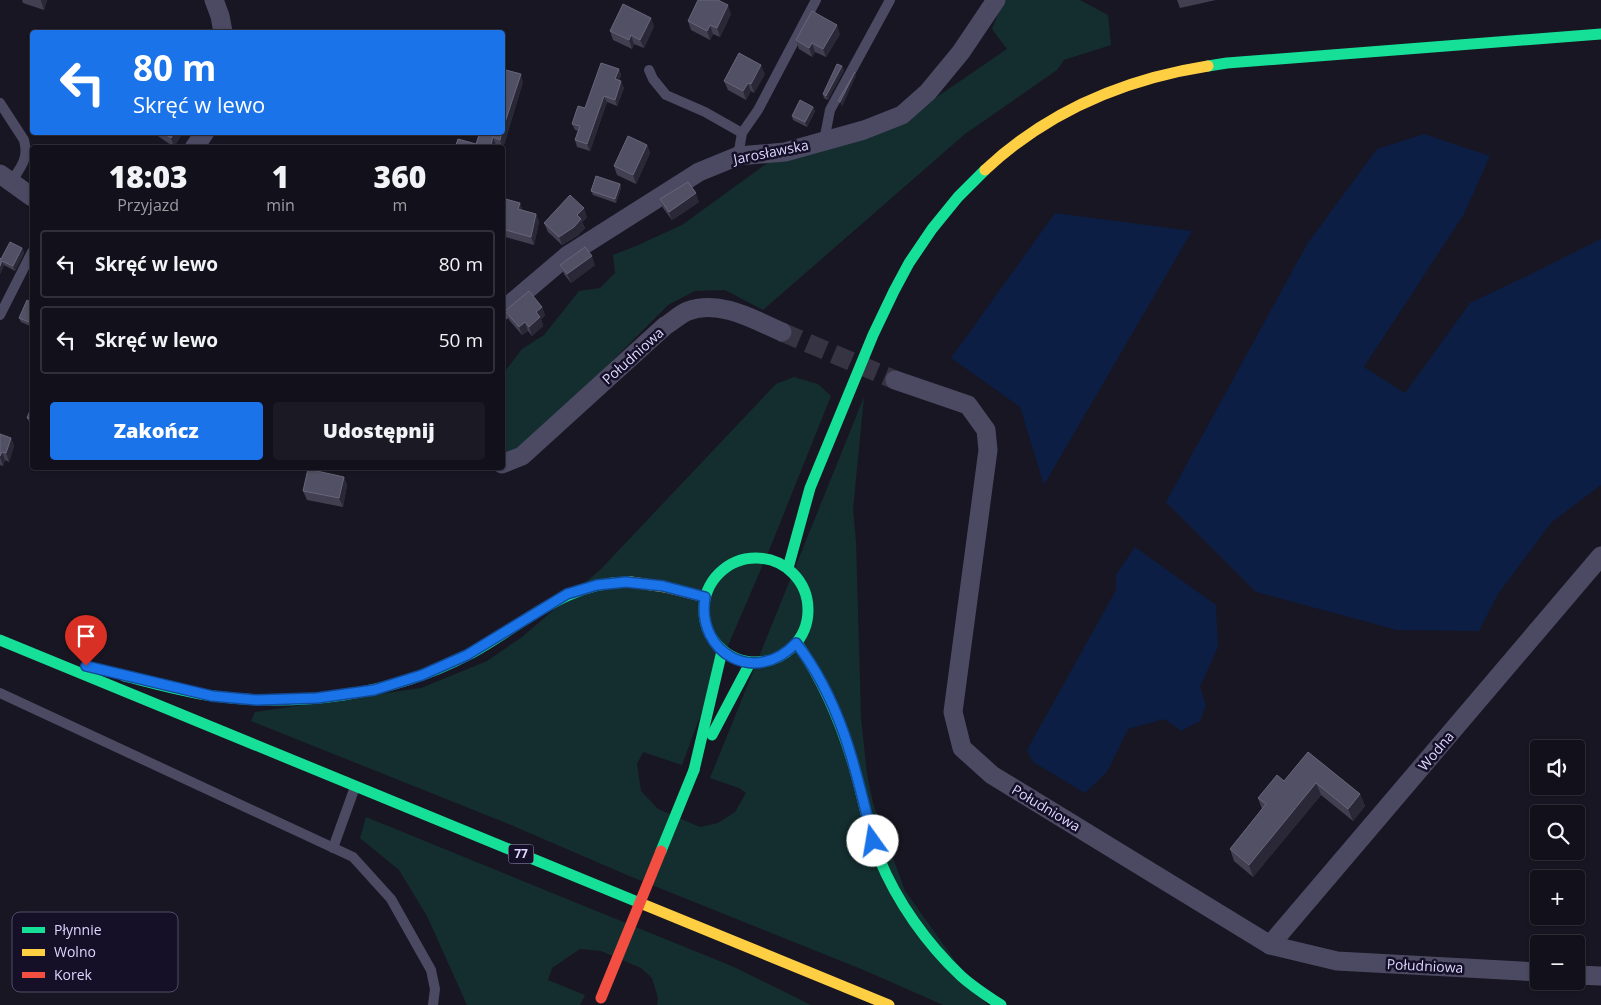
<!DOCTYPE html>
<html lang="pl">
<meta charset="utf-8">
<style>
body{margin:0;font-family:"Open Sans",sans-serif;background:#1b1923;color:#f1f3f6;height:100vh;display:flex;flex-direction:column;font-size:19px;white-space:nowrap}
*{box-sizing:border-box;margin:0}
p{font-size:16px;color:#9c9da2}
.icon{flex:none;width:28px;height:28px;fill:none;stroke:currentColor;stroke-width:2;stroke-linecap:round;stroke-linejoin:round}
.map{position:relative;flex:1;overflow:hidden}
.panel{position:absolute;left:30px;top:145px;width:475px;height:325px;display:flex;flex-direction:column;background:#12101a;border-radius:5px;box-shadow:0 1px 4px #0004,0 0 0 1px #313039}
.panel>*{flex:none}
.top-card{position:absolute;left:30px;top:30px;width:475px;height:105px;border-radius:5px;box-shadow:0 1px 4px #0004,0 0 0 1px #313039;background:#1a73e8;color:#fff;overflow:hidden}
.controls{position:absolute;left:1530px;top:740px;display:grid;gap:10px}
.controls a{display:grid;place-items:center;width:55px;height:55px;border-radius:5px;background:#12101a;box-shadow:0 1px 4px #0004,0 0 0 1px #313039;font-size:25px}
.pin{position:absolute;display:grid;place-items:center;width:42px;height:42px;color:#fff;margin:-51px -21px;border-radius:50% 50% 50% 0;rotate:-45deg;box-shadow:0 0 5px #0007}
.pin .icon{rotate:45deg}
.me{position:absolute;width:55px;margin:-28px;rotate:347deg;stroke-linejoin:round;filter:drop-shadow(0 0 4px #0008)}
.turn{display:flex;align-items:center;gap:18px;height:105px;padding:0 20px;font-size:22px}
.turn .icon{width:65px;height:65px;stroke-width:2.5}
.turn b{display:block;font-size:35px;line-height:42px}
.eta{display:flex;justify-content:space-evenly;align-items:center;height:85px;text-align:center}
.eta b{font-size:30px;font-weight:800;line-height:35px}
.action{display:flex;gap:10px;margin-top:auto;padding:10px 20px}
.action a{flex:1;height:58px;border-radius:5px;background:#1a73e8;color:#fff;font-size:20px;font-weight:800;line-height:58px;text-align:center}
.action a+a{background:#1b1923;color:#f1f3f6}
ul{padding:0;list-style:none}
li{display:flex;align-items:center;gap:15px;height:68px;margin:0 10px 8px;padding:0 10px;border:2px solid #313039;border-radius:5px}
li div{flex:1}
li b{display:block;font-size:19px}
li em{font-style:normal}
.map>svg:first-child{display:block}
.green{fill:#142e2f}
.water{fill:#0c1e43}
.lines{fill:none;stroke-linecap:round;stroke-linejoin:round}
.street-tunnel{stroke:#363343;stroke-width:19;stroke-dasharray:19 9;stroke-linecap:butt}
.lane{stroke:#4c4a63;stroke-width:10}
.street{stroke:#4c4a63;stroke-width:19}
.fast{stroke:#16e098;stroke-width:11}
.slow{stroke:#ffcf43;stroke-width:11}
.fast-bridge{stroke:#16e098;stroke-width:11}
.jam-bridge{stroke:#f24e42;stroke-width:11}
.wall{fill:#423f51}
.shaded-wall{fill:#2a2836}
.building{fill:#525064;stroke:#68657c}
.route-casing{stroke:#114b97;stroke-width:12}
.route{stroke:#1a73e8;stroke-width:9}
.labels{text-anchor:middle;stroke-width:5;stroke-linejoin:round;paint-order:stroke}
.shield{fill:#151028;stroke:#a19bbe;stroke-width:1}
.shield-label{font-size:12px;font-weight:bold;fill:#ddd7ff}
.street-label{font-size:14px;fill:#ddd7ff;stroke:#151028}
.key{fill:#151028;stroke:#514c68;stroke-width:1}
.key-label{font-size:14px;fill:#ddd7ff}
</style>
<div class="map">
<svg width="1601" height="1005" viewBox="0 0 1601 1005">
<rect width="100%" height="100%" fill="#181622"/>
<!-- green -->
<g class="green">
<path d="M1004 0H1080L1108 15 1111 45 1064 60 1057 70 965 134 763 310 725 290 695 291 668 305 545 428 510 454 503 452 502 375 522 349 544 335 579 291 600 288 615 273 613 255 636 246 682 225 769 162 906 118 1007 49 992 29Z"/>
<path d="M794 377 818 384 831 396 770 548 715 676 682 765 643 752 637 764 641 791 658 809 700 827 718 823 735 812 746 793 739 788 710 778 864 397 853 509 856 542 861 718 867 774 873 803 905 891 987 1005H943L866 971 627 875 506 823 251 721 255 712 421 688 487 661 522 637 600 570 776 384Z"/>
<path d="M366 817 734 967 811 1005H657L658 998 652 978 641 968 601 951 580 949 552 968 548 980 585 995 580 1005H467L427 916 399 870 360 838Z"/>
</g>
<!-- water -->
<g class="water">
<path d="M1424 134 1490 156 1464 214 1364 367 1405 393 1470 303 1537 271 1601 239V485L1552 522 1498 594 1479 631 1397 630 1256 592 1166 502 1307 244 1377 149Z"/>
<path d="M1055 213 1192 231 1044 485 1020 407 951 358Z"/>
<path d="M1135 547 1216 605 1218 647 1200 687 1206 705 1200 721 1181 731 1165 719 1128 729 1107 772 1085 793 1033 762 1027 750 1116 590V575Z"/>
</g>
<g class="lines">
<!-- street-tunnel -->
<path class="street-tunnel" d="M782 332 895 380"/>
<!-- lane -->
<g class="lane">
<path d="M649 70 653 79 666 95 705 112 742 133"/>
<path d="M0 103 24 140C29 159 21 167 11 182"/>
<path d="M824 141 830 110 890 0"/>
<path d="M738 156 742 133 758 110 816 0"/>
<path d="M0 315 32 252"/>
<path d="M0 693 353 857 391 899 431 970 435 989 433 1005"/>
<path d="M333 848 355 787"/>
</g>
<!-- street -->
<g class="street">
<path d="M214 0 220 16 223 32"/>
<path d="M194 148 205 132"/>
<path d="M0 174 32 197"/>
<path d="M502 311 568 255 699 172 738 156 785 152 864 130 902 115 928 92 961 52 996 0"/>
<path d="M895 380 968 405 986 430 988 450 953 712 962 748 992 775 1270 945 1337 961 1539 972"/>
<path d="M502 464 522 456 665 326C672 322 680 314 688 311 719 299 755 320 782 332"/>
<path d="M1270 945 1601 556"/>
<path d="M1576 975 1601 976"/>
</g>
<!-- fast -->
<g class="fast">
<path d="M1208 66 1227 63 1601 34"/>
<circle cx="756" cy="610" r="52"/>
<path d="M788 568 810 488 873 335 894 291 909 263 932 229 958 197 985 170"/>
<path d="M0 640 640 903"/>
<path d="M797 643C825 683 843 727 856 774 864 802 869 831 879 858 897 902 927 944 961 976 973 987 987 996 1001 1005"/>
<path d="M124 676C153 683 183 692 213 696 299 707 390 696 468 655 521 627 566 580 631 582"/>
<path d="M712 735 750 663"/>
<path d="M694 770 722 651"/>
</g>
<!-- slow -->
<g class="slow">
<path d="M985 170C1047 112 1125 79 1208 66"/>
<path d="M631 582 665 587 705 597"/>
<path d="M640 903 889 1005"/>
</g>
<!-- fast-bridge -->
<path class="fast-bridge" d="M661 851 694 770"/>
<!-- jam-bridge -->
<path class="jam-bridge" d="M601 998 661 851"/>
</g>
<!-- wall -->
<g class="wall">
<path d="M22 0H47L44 10 23 3Z"/>
<path d="M1177 0H1216L1180 8Z"/>
<path d="M731 14 720 37 713 34 710 40 691 30 688 21Z"/>
<path d="M654 26 644 48 634 44 632 49 613 40 610 31Z"/>
<path d="M840 34 826 57 815 52 812 57 799 49 796 40Z"/>
<path d="M619 69 621 75 619 81 624 88 617 106 607 102 590 151 577 147 575 140 578 131 575 130 572 124Z"/>
<path d="M844 70 828 100 824 98 823 94Z"/>
<path d="M765 74 754 93 751 91 746 100 728 90 724 81Z"/>
<path d="M523 82 503 148 496 145 455 148 476 144Z"/>
<path d="M813 107 815 111 807 127 793 120 792 116Z"/>
<path d="M152 132H183L174 147Z"/>
<path d="M647 145 650 153 636 184 617 175 614 166Z"/>
<path d="M620 184 621 188 616 203 593 195 591 191Z"/>
<path d="M502 198 520 203 522 210 536 214 539 222 534 245 502 236Z"/>
<path d="M660 199 699 202 672 220 663 208Z"/>
<path d="M587 217 582 222 585 228 577 236 562 245 548 232 544 223Z"/>
<path d="M22 248 24 253 15 271 4 265 0 274V258L1 259Z"/>
<path d="M560 265H595L571 283 564 274Z"/>
<path d="M32 303V327L21 322 19 318Z"/>
<path d="M542 307 545 315 541 319 543 326 532 336 528 331 522 335 509 320 505 311Z"/>
<path d="M32 406V425L30 424 27 418Z"/>
<path d="M0 434 11 438 14 446 9 462 5 460 3 466 0 465Z"/>
<path d="M344 477 347 485 343 507 307 500 303 491Z"/>
<path d="M1308 752 1360 794 1365 806 1353 821 1321 795 1253 877 1234 861 1230 849 1262 809 1258 798 1284 781Z"/>
</g>
<!-- shaded-wall -->
<g class="shaded-wall">
<path d="M41 0H47L44 10 41 1Z"/>
<path d="M728 5 731 14 720 37 717 28Z"/>
<path d="M651 18 654 26 644 48 640 40Z"/>
<path d="M710 25 713 34 710 40 707 31Z"/>
<path d="M837 25 840 34 826 57 823 49Z"/>
<path d="M631 35 634 44 632 49 629 40Z"/>
<path d="M812 43 815 52 812 57 809 48Z"/>
<path d="M761 65 765 74 754 93 751 84Z"/>
<path d="M842 66 844 70 828 100 826 96Z"/>
<path d="M619 69 621 75 618 86 615 79Z"/>
<path d="M855 72 856 76 842 107 840 102Z"/>
<path d="M521 74 523 82 503 148 500 140Z"/>
<path d="M621 81 624 88 617 106 615 100Z"/>
<path d="M748 83 751 91 746 100 743 91Z"/>
<path d="M604 96 607 102 590 151 587 144Z"/>
<path d="M813 107 815 111 807 127 805 122Z"/>
<path d="M174 132H183L174 147 171 138Z"/>
<path d="M493 137 496 145 495 148H490Z"/>
<path d="M647 145 650 153 636 184 633 175Z"/>
<path d="M620 184 621 188 616 203 615 199Z"/>
<path d="M696 193 699 202 672 220 669 212Z"/>
<path d="M520 203 523 211 518 209Z"/>
<path d="M584 208 587 217 582 222 585 228 577 236 562 245 559 237Z"/>
<path d="M536 214 539 222 534 245 531 237Z"/>
<path d="M22 248 24 253 15 271 13 266Z"/>
<path d="M592 256 595 265 571 283 567 274Z"/>
<path d="M2 261 4 265 0 274V266Z"/>
<path d="M542 307 545 315 541 319 543 326 532 336 529 327 536 312Z"/>
<path d="M525 322 528 331 522 335 519 327Z"/>
<path d="M505 365 506 369 502 373V367Z"/>
<path d="M11 438 14 446 9 462 6 453Z"/>
<path d="M2 452 5 460 3 466 0 457Z"/>
<path d="M344 477 347 485 343 507 339 498Z"/>
<path d="M1316 783 1321 795 1253 877 1249 865Z"/>
<path d="M1360 794 1365 806 1353 821 1348 809Z"/>
</g>
<!-- building -->
<g class="building">
<path d="M698 0H718L728 5 717 28 710 25 707 31 688 21Z"/>
<path d="M623 4 651 18 640 40 631 35 629 40 610 31Z"/>
<path d="M812 11 837 25 823 49 812 43 809 48 796 40Z"/>
<path d="M739 53 761 65 751 84 748 83 743 91 724 81Z"/>
<path d="M601 63 619 69 615 79 621 81 615 100 604 96 587 144 575 140 580 126 572 124 578 106 585 108Z"/>
<path d="M837 64 842 66 826 96 823 94Z"/>
<path d="M502 69 521 74 502 131Z"/>
<path d="M855 72 840 102 838 101Z"/>
<path d="M800 100 813 107 805 122 792 116Z"/>
<path d="M162 132H174L171 138Z"/>
<path d="M480 132H502L500 140 493 137 490 148H455L458 139 476 144Z"/>
<path d="M628 136 647 145 633 175 614 166Z"/>
<path d="M596 176 620 184 615 199 591 191Z"/>
<path d="M688 182 696 193 669 212 660 199Z"/>
<path d="M570 195 584 208 577 215 581 219 574 227 559 237 544 223Z"/>
<path d="M502 198 520 203 518 209 536 214 531 237 502 229Z"/>
<path d="M10 242 22 248 13 266 2 261 0 266V258L1 259Z"/>
<path d="M585 247 592 256 567 274 560 265Z"/>
<path d="M529 291 542 307 536 312 540 317 529 327 525 322 519 327 505 311Z"/>
<path d="M27 300 32 303V323L19 318Z"/>
<path d="M32 406V420L27 418Z"/>
<path d="M0 434 11 438 6 453 2 452 0 456Z"/>
<path d="M308 469 344 477 339 498 303 491Z"/>
<path d="M1308 752 1360 794 1348 809 1316 783 1249 865 1230 849 1266 804 1258 798 1277 775 1284 781Z"/>
</g>
<g class="lines">
<!-- route casing -->
<g class="route-casing">
<path id="route" d="M86 666 212 696 257 700 317 698 374 690 422 675 467 655 567 594 597 585 626 582 663 586 705 597C696 654 756 686 796 643 841 700 857 773 873 841"/>
</g>
<!-- route -->
<use href="#route" class="route"/>
</g>
<g class="labels">
<!-- shield labels -->
<rect class="shield" x="508.5" y="844.5" width="25" height="19" rx="4"/>
<g class="shield-label">
<text x="521" y="858">77</text>
</g>
<!-- street labels -->
<g class="street-label">
<text transform="translate(771 152) rotate(-11)" y="5">Jarosławska</text>
<text transform="translate(633 356) rotate(-42)" y="5">Południowa</text>
<text transform="translate(1436 751) rotate(-50)" y="5">Wodna</text>
<text transform="translate(1046 808) rotate(31)" y="5">Południowa</text>
<text transform="translate(1425 966) rotate(3)" y="5">Południowa</text>
</g>
</g>
<!-- legend -->
<rect x="12" y="912" width="166" height="80" rx="8" class="key"/>
<rect x="22" y="927" width="23" height="6" fill="#16e098"/>
<rect x="22" y="949" width="23" height="7" fill="#ffcf43"/>
<rect x="22" y="972" width="23" height="6" fill="#f24e42"/>
<g class="key-label">
<text x="54" y="935">Płynnie</text>
<text x="54" y="957">Wolno</text>
<text x="54" y="980">Korek</text>
</g>
</svg>
<div class="controls">
<a><svg class="icon" aria-label="sound" viewBox="0 0 24 24"><path d="M4 9h4l5-4v14l-5-4H4zM17 9q2 3 0 6"/></svg></a>
<a><svg class="icon" aria-label="search" viewBox="0 0 24 24"><circle cx="10" cy="10" r="6"/><path d="M15 15l6 6"/></svg></a>
<a>+</a>
<a>−</a>
</div>
<div class="pin" style="left:86px;top:666px;background:#d93025"><svg class="icon" aria-label="arrive" viewBox="0 0 24 24"><path d="M6 21V4h12l-3 4 3 4H6"/></svg></div>
<svg class="me" style="left:873px;top:841px" viewBox="-20 -20 40 40"><circle r="19" fill="#fff"/><path d="M0-13L10 11 0 6-10 11z" fill="#1a73e8"/></svg>
<div class="top-card">
<div class="turn"><svg class="icon" aria-label="left" viewBox="0 0 24 24"><path d="M17 20v-9H6M10 6l-5 5 5 5"/></svg><div><b>80 m</b>Skręć w lewo</div></div>
</div>
<section class="panel">
<div class="eta">
<div><b>18:03</b><p>Przyjazd</p></div>
<div><b>1</b><p>min</p></div>
<div><b>360</b><p>m</p></div>
</div>
<ul>
<li><svg class="icon" aria-label="left" viewBox="0 0 24 24"><path d="M17 20v-9H6M10 6l-5 5 5 5"/></svg><div><b>Skręć w lewo</b></div><em>80 m</em></li>
<li><svg class="icon" aria-label="left" viewBox="0 0 24 24"><path d="M17 20v-9H6M10 6l-5 5 5 5"/></svg><div><b>Skręć w lewo</b></div><em>50 m</em></li>
</ul>
<div class="action"><a>Zakończ</a><a>Udostępnij</a></div>
</section>
</div>
